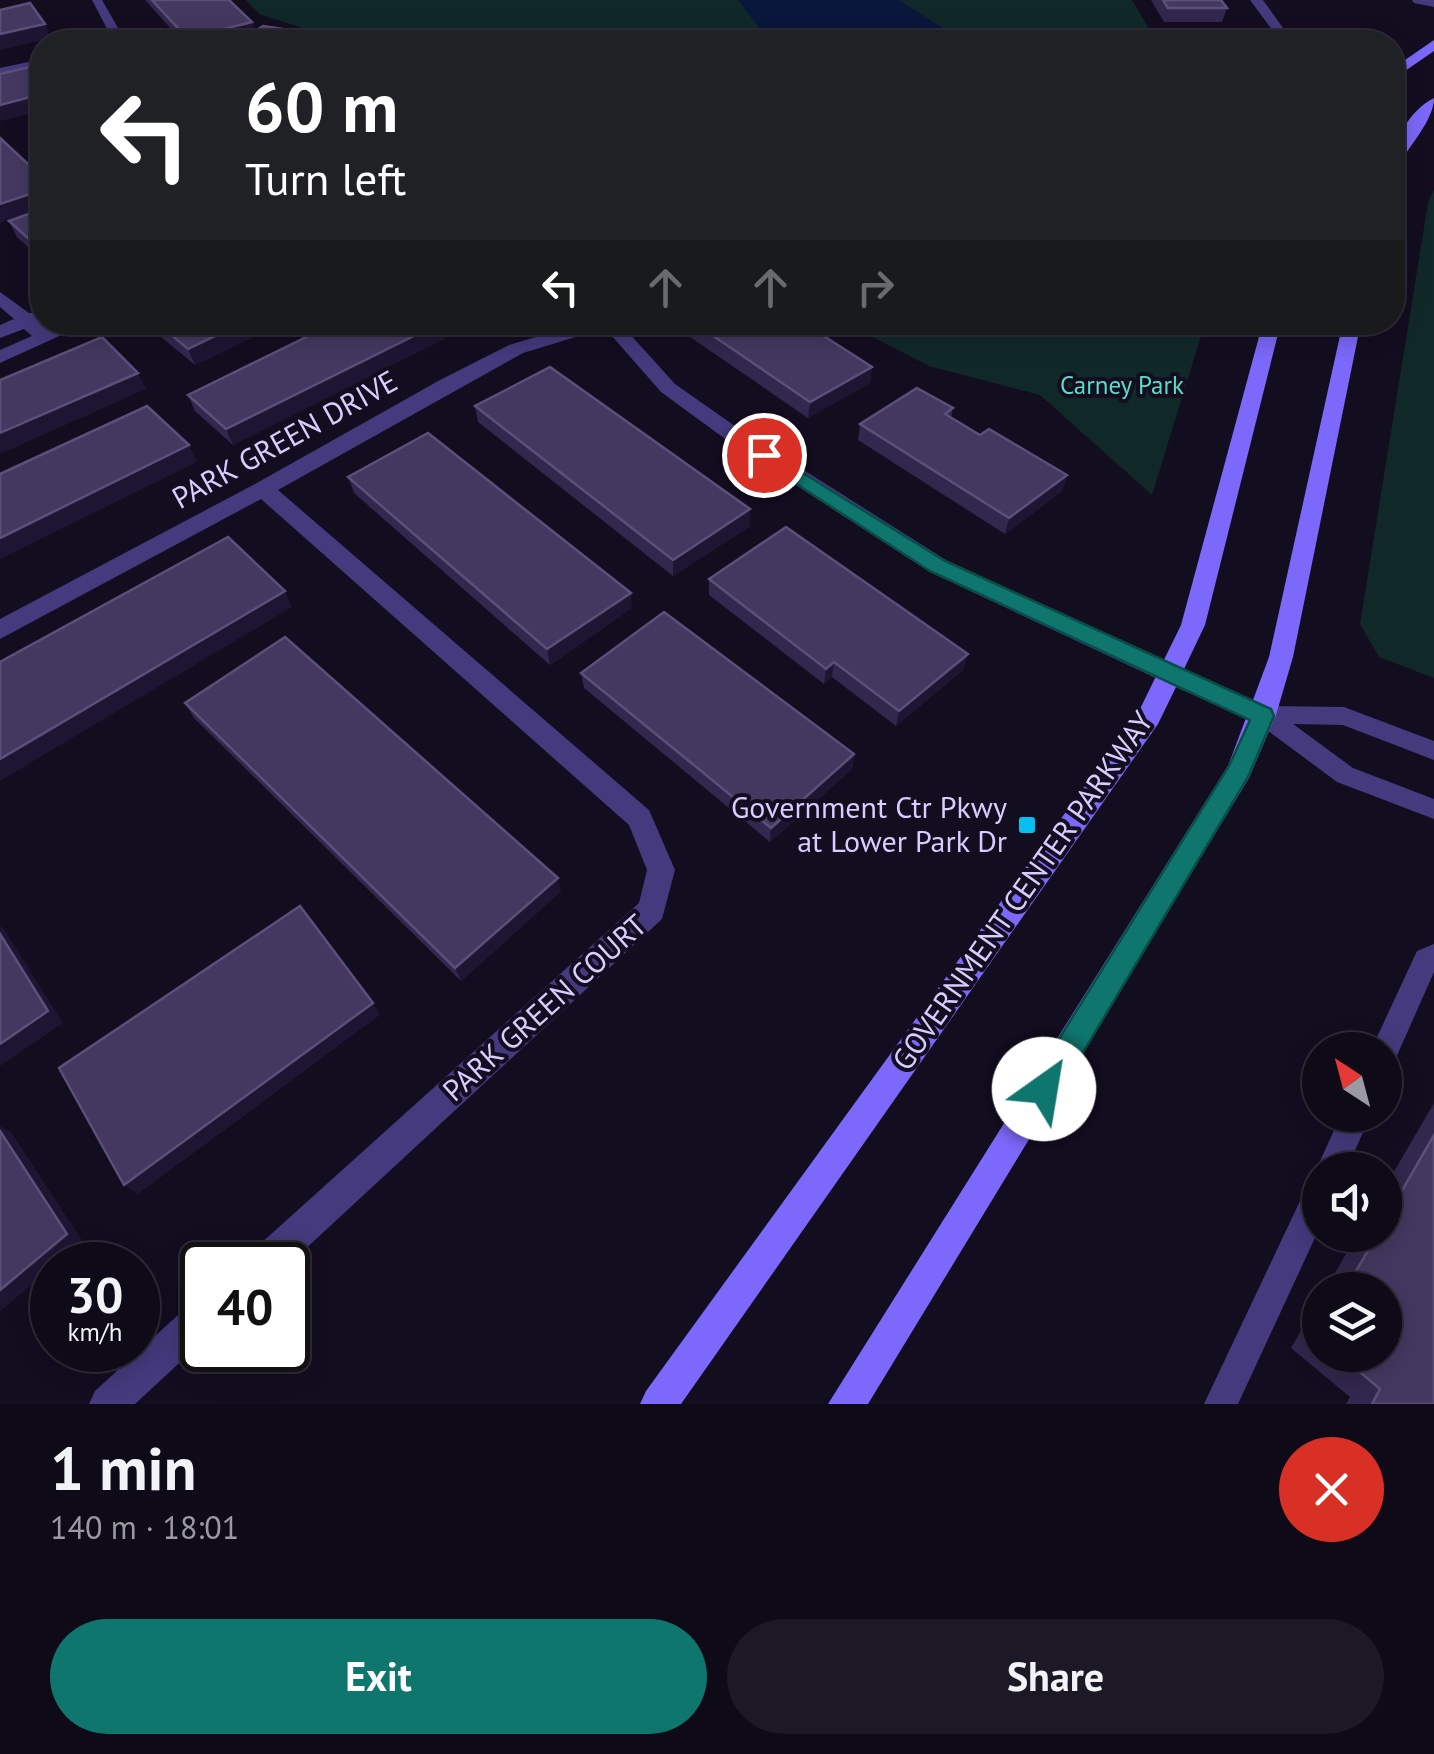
<!DOCTYPE html>
<meta charset="utf-8">
<style>
body{margin:0;font-family:"PT Sans",sans-serif;background:#1c1825;color:#f1f3f6;height:100vh;display:flex;flex-direction:column;font-size:38px;white-space:nowrap}
*{box-sizing:border-box;margin:0}
p{font-size:32px;color:#9b9aa2}
.icon{flex:none;width:55px;height:55px;fill:none;stroke:currentColor;stroke-width:2;stroke-linecap:round;stroke-linejoin:round}
.map{position:relative;height:1404px;overflow:hidden}
.drawer{display:flex;flex-direction:column;background:#0e0a18;flex:1}
.drawer>*{flex:none}
.top-card{position:absolute;left:30px;top:30px;width:1375px;height:305px;border-radius:40px;box-shadow:0 5px 25px #0003,0 0 0 2px #2e2b37;background:#202124;color:#fff;overflow:hidden}
.needle{width:65px;rotate:324deg}
.fabs{position:absolute;left:1302px;top:1032px;display:grid;gap:20px}
.fabs a{display:grid;place-items:center;width:100px;height:100px;border-radius:50%;background:#0e0a18;box-shadow:0 5px 25px #0003,0 0 0 2px #2e2b37;font-size:50px}
.speed{position:absolute;left:30px;top:1242px;display:flex;gap:20px;font-size:50px;font-weight:700;text-align:center}
.speed>*{display:grid;place-content:center;width:130px;height:130px;border-radius:50%;background:#0e0a18;box-shadow:0 5px 25px #0003,0 0 0 2px #2e2b37;line-height:1}
.speed small{font-size:25px;font-weight:400}
.speed .limit{border:5px solid #111;border-radius:15px;background:#fff;color:#111}
.pin{position:absolute;display:grid;place-items:center;width:85px;height:85px;color:#fff;margin:-42px;border:5px solid #fff;border-radius:50%;box-shadow:0 2px 10px #0007}
.me{position:absolute;width:110px;margin:-55px;rotate:32deg;stroke-linejoin:round;filter:drop-shadow(0 0 8px #0008)}
.turn{display:flex;align-items:center;gap:35px;height:210px;padding:0 50px;font-size:45px}
.turn .icon{width:130px;height:130px;stroke-width:2.5}
.turn b{display:block;font-size:70px;line-height:85px}
.lanes{display:flex;align-items:center;height:95px;padding:0 50px;background:#0003;justify-content:center;gap:50px;direction:ltr}
.lanes .off{opacity:.35}
.round{display:grid;place-items:center;flex:none;width:105px;height:105px;border-radius:52px;background:#1c1825}
.headline{display:flex;align-items:center;justify-content:space-between;height:170px;padding:0 50px}
h1{font-size:60px;font-weight:700;line-height:75px}
.button{display:flex;gap:20px;margin-top:auto;padding:20px 50px}
.button a{flex:1;height:115px;border-radius:60px;background:#0f766e;color:#fff;font-size:40px;font-weight:700;line-height:115px;text-align:center}
.button a+a{background:#1c1825;color:#f1f3f6}
.map>svg:first-child{display:block}
.green{fill:#112829}
.water{fill:#0a173c}
.lines{fill:none;stroke-linecap:round;stroke-linejoin:round}
.lane{fill:#443a7d;fill-rule:evenodd}
.street{fill:#443a7d;fill-rule:evenodd}
.secondary{fill:#7c68fa;fill-rule:evenodd}
.wall{fill:#32274d}
.shaded-wall{fill:#1e1533}
.building{fill:#443860;stroke:#5b5079;stroke-width:2.5}
.route{fill:#0f766e;stroke:#0a4d48;stroke-width:2.5}
.poi-dot{fill:#07bef0;stroke:#130d20;stroke-width:4}
.labels{text-anchor:middle;stroke-width:8;stroke-linejoin:round;paint-order:stroke}
.far-park-label{font-size:25px;fill:#5cdbc9;stroke:#130d20}
.street-label{font-size:30px;fill:#d8cdfe;stroke:#130d20}
.poi-label{font-size:30px;fill:#d8cdfe;stroke:#130d20;text-anchor:end}
</style>
<div class="map">
<svg width="1434" height="1404" viewBox="0 0 1434 1404">
<rect width="100%" height="100%" fill="#130d20"/>
<!-- green -->
<g class="green">
<path d="M246 0H1132L1151 32H1256L1263 42H346L259 14Z"/>
<path d="M1434 189V678L1379 657 1360 624 1428 203Z"/>
<path d="M845 323H1205L1152 495 1040 395 929 366Z"/>
</g>
<!-- water -->
<path class="water" d="M738 0H899L965 42H770Z"/>
<g class="lines">
<!-- lane -->
<g class="lane">
<path d="M1263 706 1344 707 1434 741V760L1343 725 1293 724 1353 768 1434 799V819L1337 782 1255 721 1252 715 1255 709Z"/>
<path d="M1434 944V972L1395 1060 1385 1064V1050H1371L1417 951Z"/>
<path d="M1341 1115H1371L1346 1170H1320V1227L1238 1404H1204L1309 1182 1319 1178 1316 1170Z"/>
</g>
<!-- street -->
<g class="street">
<path d="M92 0H102L126 42H114Z"/>
<path d="M1250 0H1263L1293 42H1281Z"/>
<path d="M1412 0H1434V7L1414 3Z"/>
<path d="M42 59V67L0 76V68Z"/>
<path d="M0 292 29 313 42 312V321L39 322 47 330 64 322H90L0 363V350L32 336 24 329 0 338V325L14 319 0 307Z"/>
<path d="M586 322H619L675 384 742 431 946 560 1180 667 1183 674 1180 681H1162L930 572 728 441 661 392 605 328 523 353 278 490 649 810 675 870 662 919 288 1265H245L250 1253 639 903 647 870 629 825 261 499 0 639V619L255 484 440 380 509 345Z"/>
<path d="M202 1300V1342L135 1404H89L95 1391 189 1305Z"/>
</g>
<!-- secondary -->
<g class="secondary">
<path d="M1434 40V51L1392 80V69Z"/>
<path d="M1434 98C1434 120 1409 146 1398 166L1392 168C1392 141 1410 110 1434 98Z"/>
<path d="M1263 322H1281L1205 625 1184 669 1253 700 1269 657 1343 322H1361L1293 657 1276 715 1249 778 868 1404H828L1228 766 1246 718 1176 687 1158 724 681 1404H640L646 1391 1139 711 1181 625Z"/>
</g>
</g>
<!-- wall -->
<g class="wall">
<path d="M145 0H229L244 39 231 42H183Z"/>
<path d="M1151 0H1221L1227 8 1222 22H1164Z"/>
<path d="M42 209V260L17 237 9 221Z"/>
<path d="M151 322H284L195 365 155 332Z"/>
<path d="M690 322H802L872 367 870 383 808 418 690 337Z"/>
<path d="M446 338 233 445 195 411 188 395Z"/>
<path d="M475 406 750 509V526L673 576 478 422Z"/>
<path d="M953 408 951 418 980 435 1067 475 1062 491 1005 534 858 440 860 424Z"/>
<path d="M348 477 632 608 550 665 354 493Z"/>
<path d="M709 579 964 669 896 726 832 677 824 684 709 595Z"/>
<path d="M581 673 854 754 852 769 770 842 584 688Z"/>
<path d="M185 703 561 891 461 981 194 718Z"/>
<path d="M1434 1103V1404H1346L1350 1397 1291 1348 1320 1298V1355H1385V1290H1325L1357 1235H1385V1187Z"/>
</g>
<!-- shaded-wall -->
<g class="shaded-wall">
<path d="M252 22 256 36 231 42H188L187 38Z"/>
<path d="M45 24 51 38 0 50V34Z"/>
<path d="M42 94V111L0 121V105Z"/>
<path d="M42 190V208L0 223V204Z"/>
<path d="M244 322H284L195 365 188 349Z"/>
<path d="M442 322 446 338 233 445 226 429Z"/>
<path d="M872 367 870 383 808 418 810 402Z"/>
<path d="M138 373 146 389 0 454V433Z"/>
<path d="M189 445 197 462 0 559V538Z"/>
<path d="M1067 475 1062 491 1005 534 1009 518Z"/>
<path d="M750 509V526L673 576V560Z"/>
<path d="M285 591 292 607 0 781V759Z"/>
<path d="M631 593 632 608 550 665 547 649Z"/>
<path d="M968 654 964 669 896 726 899 711Z"/>
<path d="M834 662 832 677 824 684 826 669Z"/>
<path d="M854 754 852 769 770 842 771 828Z"/>
<path d="M558 878 561 891 461 981 455 968Z"/>
<path d="M0 926 4 929 63 1023 0 1066Z"/>
<path d="M373 1003 380 1015 138 1194 124 1185Z"/>
<path d="M0 1126 11 1132 83 1242 56 1265H52V1268L0 1311Z"/>
</g>
<!-- building -->
<g class="building">
<path d="M152 0H229L252 22 187 38Z"/>
<path d="M1163 0H1221L1227 8H1168Z"/>
<path d="M30 3 45 24 0 34V10Z"/>
<path d="M263 26 369 42H239Z"/>
<path d="M42 64V94L0 105V74Z"/>
<path d="M0 138 42 177V190L0 204Z"/>
<path d="M42 209V251L9 221Z"/>
<path d="M156 322H244L188 349Z"/>
<path d="M337 322H442L226 429 188 395Z"/>
<path d="M693 322H802L872 367 810 402Z"/>
<path d="M102 337 138 373 0 433V380Z"/>
<path d="M550 367 750 509 673 560 475 406Z"/>
<path d="M917 388 953 408 945 414 980 435 989 429 1067 475 1009 518 860 424Z"/>
<path d="M147 406 189 445 0 538V474Z"/>
<path d="M428 433 631 593 547 649 348 477Z"/>
<path d="M786 527 968 654 899 711 834 662 826 669 709 579Z"/>
<path d="M228 537 285 591 0 759V662Z"/>
<path d="M664 612 854 754 771 828 581 673Z"/>
<path d="M285 637 558 878 455 968 185 703Z"/>
<path d="M300 906 373 1003 124 1185 59 1068Z"/>
<path d="M0 934 48 1011 0 1044Z"/>
<path d="M0 1131 67 1234 0 1290Z"/>
<path d="M1434 1135V1404H1372L1380 1389 1340 1355H1385V1290H1345L1377 1235H1385V1220Z"/>
</g>
<!-- route -->
<path class="route" d="M764 449 945 561 1271 709 1274 716 1248 777 1055 1099 1044 1103 1034 1099 1030 1089 1034 1079 1229 766 1250 720 930 571 758 459V451Z"/>
<!-- markers -->
<rect class="poi-dot" x="1017" y="815" width="20" height="20" rx="5"/>
<g class="labels">
<!-- far-park labels -->
<g class="far-park-label">
<text x="1122" y="394">Carney Park</text>
</g>
<!-- street labels -->
<g class="street-label">
<text transform="translate(285 440) rotate(-29)" y="10">PARK GREEN DRIVE</text>
<text transform="translate(1023 891) rotate(-55)" y="10">GOVERNMENT CENTER PARKWAY</text>
<text transform="translate(545 1008) rotate(-42)" y="10">PARK GREEN COURT</text>
</g>
<!-- poi labels -->
<g class="poi-label">
<text x="1007" y="818">Government Ctr Pkwy<tspan x="1007" dy="34">at Lower Park Dr</tspan></text>
</g>
</g>
</svg>
<div class="fabs">
<a><svg class="needle" viewBox="-14 -14 28 28"><path d="M0-13l5 13h-10z" fill="#e53935"/><path d="M0 13l5-13h-10z" fill="#9b9aa2"/></svg></a>
<a><svg class="icon" aria-label="sound" viewBox="0 0 24 24"><path d="M4 9h4l5-4v14l-5-4H4zM17 9q2 3 0 6"/></svg></a>
<a><svg class="icon" aria-label="layers" viewBox="0 0 24 24"><path d="M12 4l9 5-9 5-9-5zM3 14l9 5 9-5"/></svg></a>
</div>
<div class="speed"><div>30<small>km/h</small></div><div class="limit">40</div></div>
<div class="pin" style="left:764px;top:455px;background:#d93025"><svg class="icon" aria-label="arrive" viewBox="0 0 24 24"><path d="M6 21V4h12l-3 4 3 4H6"/></svg></div>
<svg class="me" style="left:1044px;top:1089px" viewBox="-20 -20 40 40"><circle r="19" fill="#fff"/><path d="M0-13L10 11 0 6-10 11z" fill="#0f766e"/></svg>
<div class="top-card">
<div class="turn"><svg class="icon" aria-label="left" viewBox="0 0 24 24"><path d="M17 20v-9H6M10 6l-5 5 5 5"/></svg><div><b>60 m</b>Turn left</div></div>
<div class="lanes"><svg class="icon" aria-label="left" viewBox="0 0 24 24"><path d="M17 20v-9H6M10 6l-5 5 5 5"/></svg><svg class="icon off" aria-label="ahead" viewBox="0 0 24 24"><path d="M12 20V5M6 11l6-6 6 6"/></svg><svg class="icon off" aria-label="ahead" viewBox="0 0 24 24"><path d="M12 20V5M6 11l6-6 6 6"/></svg><svg class="icon off" aria-label="right" viewBox="0 0 24 24"><path d="M7 20v-9h11M14 6l5 5-5 5"/></svg></div>
</div>
</div>
<section class="drawer">
<div class="headline"><div><h1>1 min</h1><p>140 m · 18:01</p></div><a class="round" style="background:#d93025;color:#fff"><svg class="icon" aria-label="close" viewBox="0 0 24 24"><path d="M6 6l12 12M18 6L6 18"/></svg></a></div>
<div class="button"><a>Exit</a><a>Share</a></div>
</section>
